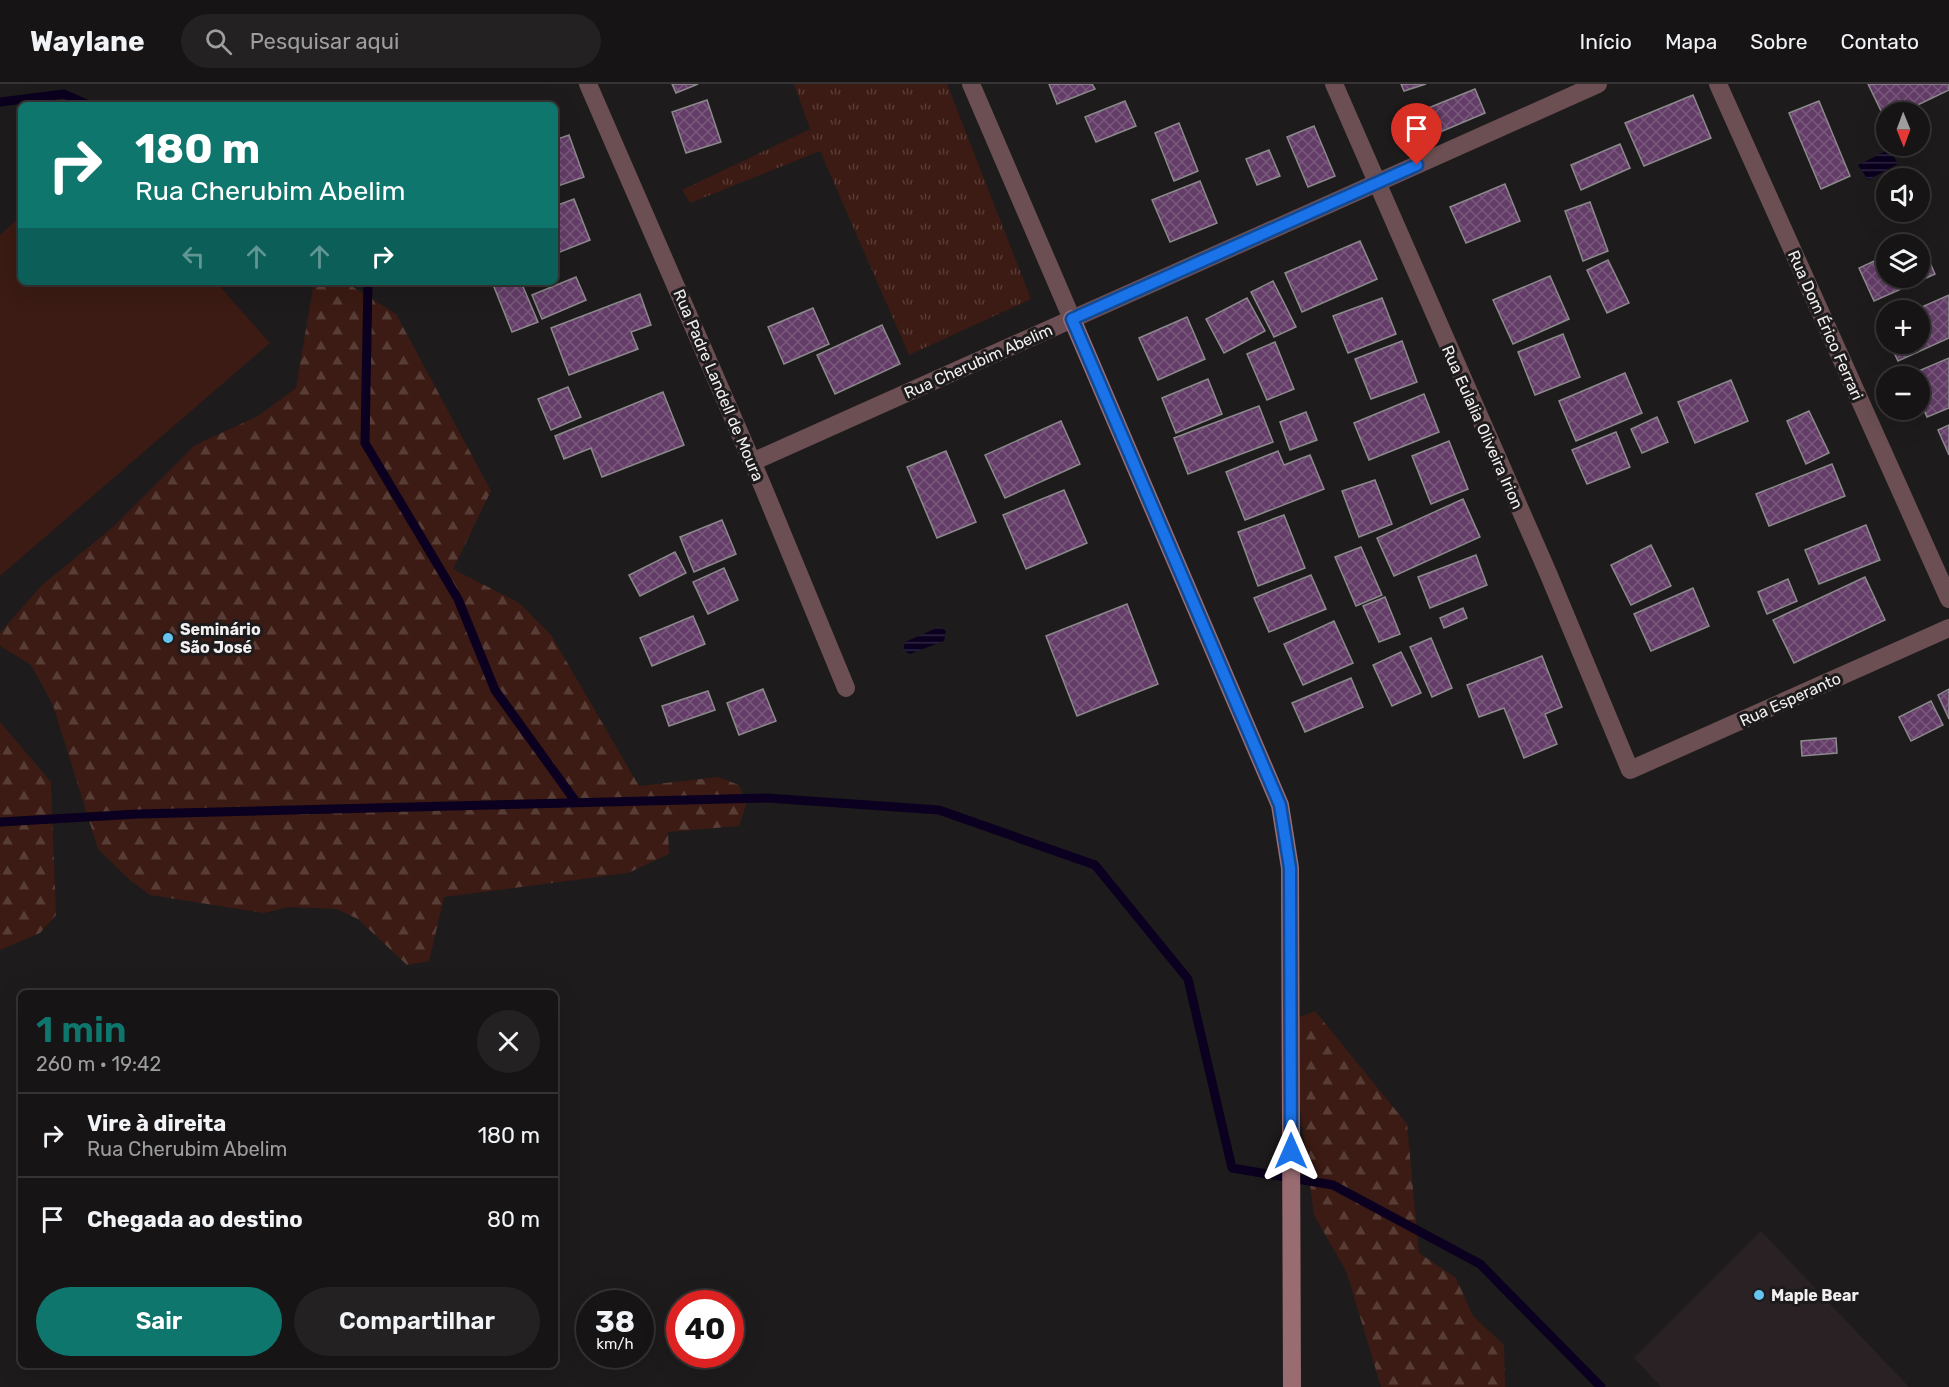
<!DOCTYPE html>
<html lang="pt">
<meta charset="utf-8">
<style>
body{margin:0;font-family:Rubik,sans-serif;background:#232122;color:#f1f3f6;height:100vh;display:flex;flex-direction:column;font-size:22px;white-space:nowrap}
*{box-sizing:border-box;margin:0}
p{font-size:20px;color:#9e9ea0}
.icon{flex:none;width:33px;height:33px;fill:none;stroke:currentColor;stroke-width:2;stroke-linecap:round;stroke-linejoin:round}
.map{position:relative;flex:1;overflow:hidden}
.drawer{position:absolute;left:18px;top:906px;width:540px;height:378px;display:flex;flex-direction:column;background:#161415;border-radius:9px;box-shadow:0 6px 24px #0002,0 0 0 2px #353334}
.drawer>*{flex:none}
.banner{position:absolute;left:18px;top:18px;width:540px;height:183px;border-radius:9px;box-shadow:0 6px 24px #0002,0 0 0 2px #353334;background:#0f766e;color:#fff;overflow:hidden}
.needle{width:39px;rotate:179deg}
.tools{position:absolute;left:1876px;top:18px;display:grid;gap:12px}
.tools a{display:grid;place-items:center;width:54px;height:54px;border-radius:50%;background:#161415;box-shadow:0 6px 24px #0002,0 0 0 2px #353334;font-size:30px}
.speed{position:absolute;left:576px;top:1206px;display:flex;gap:12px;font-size:30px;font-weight:700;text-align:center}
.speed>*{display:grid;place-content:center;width:78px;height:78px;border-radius:50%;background:#161415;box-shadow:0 6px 24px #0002,0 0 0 2px #353334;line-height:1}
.speed small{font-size:15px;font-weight:400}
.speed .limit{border:9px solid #d22;background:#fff;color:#111}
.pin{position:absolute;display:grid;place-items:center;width:51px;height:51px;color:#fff;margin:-62px -26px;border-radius:50% 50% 50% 0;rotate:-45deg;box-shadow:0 0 6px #0007}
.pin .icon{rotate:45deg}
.me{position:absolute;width:66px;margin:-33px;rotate:0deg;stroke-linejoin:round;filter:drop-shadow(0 0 4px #0008)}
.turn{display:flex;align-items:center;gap:21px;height:126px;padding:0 18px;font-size:27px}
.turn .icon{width:78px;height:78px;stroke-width:2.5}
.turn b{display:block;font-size:42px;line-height:51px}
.lanes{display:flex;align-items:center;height:57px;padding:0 18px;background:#0003;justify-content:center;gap:30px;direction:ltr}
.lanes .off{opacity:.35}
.round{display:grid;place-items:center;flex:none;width:63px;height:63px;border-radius:32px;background:#232122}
.summary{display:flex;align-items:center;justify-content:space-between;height:102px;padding:0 18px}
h1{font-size:36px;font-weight:600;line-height:45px;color:#0f766e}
.action{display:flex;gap:12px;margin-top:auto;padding:12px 18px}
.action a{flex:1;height:69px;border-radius:36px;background:#0f766e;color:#fff;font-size:24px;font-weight:600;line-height:69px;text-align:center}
.action a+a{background:#232122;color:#f1f3f6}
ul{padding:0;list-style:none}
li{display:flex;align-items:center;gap:18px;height:84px;padding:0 18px;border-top:2px solid #353334}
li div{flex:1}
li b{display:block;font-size:22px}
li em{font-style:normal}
header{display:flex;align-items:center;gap:36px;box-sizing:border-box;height:84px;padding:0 30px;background:#161415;border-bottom:2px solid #353334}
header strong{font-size:28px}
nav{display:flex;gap:33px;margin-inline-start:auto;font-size:21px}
.search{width:420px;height:54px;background:#232122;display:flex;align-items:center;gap:15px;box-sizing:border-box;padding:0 21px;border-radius:33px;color:#9e9ea0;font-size:22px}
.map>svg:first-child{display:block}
.built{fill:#2a2125}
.grass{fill:url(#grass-tufts)}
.forest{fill:url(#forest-firs)}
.garden{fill:#3b1b13}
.water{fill:url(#water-rules)}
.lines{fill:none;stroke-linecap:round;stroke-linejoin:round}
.stream{stroke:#0b001f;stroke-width:9}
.building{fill:url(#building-cross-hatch);stroke:#8c898c;stroke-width:1.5}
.street{stroke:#6b4f52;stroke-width:18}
.secondary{stroke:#986c71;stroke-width:18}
.route-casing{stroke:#114b97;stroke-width:15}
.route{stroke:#1a73e8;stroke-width:10}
.poi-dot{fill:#65c5ee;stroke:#1e1b1c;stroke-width:2}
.labels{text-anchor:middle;stroke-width:6;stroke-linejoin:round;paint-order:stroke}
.street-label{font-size:16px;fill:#f2eff0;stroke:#1e1b1c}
.poi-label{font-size:16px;font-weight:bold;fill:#f2eff0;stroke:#1e1b1c;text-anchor:start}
</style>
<header>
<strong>Waylane</strong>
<div class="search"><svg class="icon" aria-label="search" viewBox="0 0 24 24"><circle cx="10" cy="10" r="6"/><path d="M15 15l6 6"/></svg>Pesquisar aqui</div>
<nav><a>Início</a><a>Mapa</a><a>Sobre</a><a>Contato</a></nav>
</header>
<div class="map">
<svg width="1949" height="1303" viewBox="0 0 1949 1303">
<defs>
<pattern id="grass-tufts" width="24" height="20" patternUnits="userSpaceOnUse" patternTransform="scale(1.5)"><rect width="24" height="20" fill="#3b1b13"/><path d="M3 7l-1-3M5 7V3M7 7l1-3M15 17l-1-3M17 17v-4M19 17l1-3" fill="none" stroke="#583c36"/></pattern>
<pattern id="forest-firs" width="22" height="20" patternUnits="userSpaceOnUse" patternTransform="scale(1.5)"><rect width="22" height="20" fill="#3b1b13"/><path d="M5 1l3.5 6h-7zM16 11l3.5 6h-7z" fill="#583c36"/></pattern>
<pattern id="water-rules" width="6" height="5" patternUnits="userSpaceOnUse" patternTransform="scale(1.5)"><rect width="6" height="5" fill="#0b001f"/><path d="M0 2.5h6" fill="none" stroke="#2f2640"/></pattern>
<pattern id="building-cross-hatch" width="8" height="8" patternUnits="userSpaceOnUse" patternTransform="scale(1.5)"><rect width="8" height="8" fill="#633d67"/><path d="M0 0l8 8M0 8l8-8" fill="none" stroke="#7a597d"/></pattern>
</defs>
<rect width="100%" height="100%" fill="#1e1b1c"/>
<!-- built -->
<path class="built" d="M1761 1147 1909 1303H1661L1634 1274Z"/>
<!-- grass -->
<path class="grass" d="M794 0H947L1031 215 909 271 820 67 690 119 682 106 810 45Z"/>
<!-- forest -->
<g class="forest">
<path d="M314 198H345L396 230 491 407 453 485 519 519 551 551 639 702 718 693 739 701 746 721 739 742 668 748 669 770 628 789 444 813 429 877 407 881 358 835 336 825 288 823 264 829 150 811 131 797 98 765 53 621 31 581 0 562V549L41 502 113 443 195 361 258 332 296 304Z"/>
<path d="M0 638 51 698 56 831 40 849 0 866Z"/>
<path d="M1315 927 1407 1040 1419 1169 1456 1194 1473 1232 1504 1261 1505 1303H1381L1347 1189 1314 1131 1291 955 1297 934Z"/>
</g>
<!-- garden -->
<path class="garden" d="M21 132V198H216L270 259 0 492V151Z"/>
<!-- water -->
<g class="water">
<path d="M1890 65 1898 80 1868 96 1858 81Z"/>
<path d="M939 543 946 547 944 557 910 570 903 566 905 558Z"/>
</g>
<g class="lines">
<!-- stream -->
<g class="stream">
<path d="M0 18 64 10 89 21"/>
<path d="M368 198 365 359 458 515 495 606 576 718"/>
<path d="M0 738 138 730 767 714 939 726 1095 781 1188 895 1232 1084 1333 1101 1480 1180 1601 1303"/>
</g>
</g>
<!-- building -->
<g class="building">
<path d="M672 0H698L676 9Z"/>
<path d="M1049 0H1092L1095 5 1057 20Z"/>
<path d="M1401 0H1426L1404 7Z"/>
<path d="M1868 0H1949V6L1903 28H1887L1886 37Z"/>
<path d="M1475 5 1485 29 1426 54 1416 29Z"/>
<path d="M1693 11 1711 54 1644 82 1625 39Z"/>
<path d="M707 16 721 58 686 69 672 28Z"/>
<path d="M1125 17 1136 42 1096 58 1085 33Z"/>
<path d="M1819 17 1850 92 1821 105 1789 29Z"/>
<path d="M1179 39 1198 87 1174 97 1155 49Z"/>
<path d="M1314 42 1335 92 1308 103 1287 53Z"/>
<path d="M569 51 584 93 555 103V56Z"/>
<path d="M1620 60 1630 84 1581 106 1571 81Z"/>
<path d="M1269 66 1280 92 1257 101 1246 75Z"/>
<path d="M1200 97 1217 139 1170 158 1152 116Z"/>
<path d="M1505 100 1520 137 1466 159 1450 123Z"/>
<path d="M574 115 590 156 555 170V122Z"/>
<path d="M1590 118 1608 167 1583 177 1565 127Z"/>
<path d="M1920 156 1935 190 1874 217 1859 184 1887 171V194H1920V160H1911Z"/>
<path d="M1360 157 1377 195 1302 228 1285 189Z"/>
<path d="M1608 176 1629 219 1607 229 1587 186Z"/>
<path d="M1550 192 1569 235 1513 260 1493 216Z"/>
<path d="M576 193 586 216 542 235 532 211Z"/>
<path d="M1273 197 1296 243 1274 253 1251 208Z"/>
<path d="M492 198H521L538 238 512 248Z"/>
<path d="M640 210 651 241 631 248 638 265 569 291 551 244Z"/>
<path d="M1949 211V254L1898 277 1890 260H1920V226H1915Z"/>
<path d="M1247 214 1265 247 1224 269 1206 235Z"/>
<path d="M1382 214 1396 250 1348 269 1333 232Z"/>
<path d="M813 224 829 260 784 280 768 243Z"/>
<path d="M1187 233 1205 275 1158 296 1139 254Z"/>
<path d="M882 241 900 280 835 310 817 271Z"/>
<path d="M1563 250 1580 293 1535 311 1518 268Z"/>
<path d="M1402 257 1417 298 1371 315 1355 275Z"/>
<path d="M1275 258 1294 305 1267 316 1247 270Z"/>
<path d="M1949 274V324L1927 333 1920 317V292H1910L1909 291Z"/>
<path d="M1625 289 1642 329 1576 357 1559 317Z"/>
<path d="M1208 295 1222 330 1176 349 1162 314Z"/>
<path d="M1731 296 1748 337 1695 359 1678 318Z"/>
<path d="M568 303 581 333 551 346 538 315Z"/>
<path d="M663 308 684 361 602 393 591 364 564 375 555 352Z"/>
<path d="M1424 310 1439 348 1369 376 1354 339Z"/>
<path d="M1259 322 1273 358 1188 390 1174 354Z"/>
<path d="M1809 327 1829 369 1806 380 1787 337Z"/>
<path d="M1306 328 1317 356 1290 366 1280 338Z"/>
<path d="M1657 333 1668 358 1642 369 1631 345Z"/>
<path d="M1061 337 1080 380 1005 414 985 371Z"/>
<path d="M1949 341V371L1938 346Z"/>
<path d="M1616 348 1630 383 1587 400 1572 366Z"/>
<path d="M1449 357 1468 405 1431 420 1412 372Z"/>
<path d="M946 367 976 438 937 454 907 383Z"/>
<path d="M1278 367 1284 381 1310 371 1324 405 1245 436 1226 388Z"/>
<path d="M1832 380 1845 412 1769 442 1756 410Z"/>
<path d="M1375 396 1392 440 1359 453 1342 407Z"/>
<path d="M1064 406 1087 459 1026 485 1003 431Z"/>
<path d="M1463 415 1480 453 1394 492 1377 454Z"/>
<path d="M1284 431 1305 484 1258 502 1238 448Z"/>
<path d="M722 436 736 470 694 488 680 453Z"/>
<path d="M1866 441 1880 476 1819 500 1805 466Z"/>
<path d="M1651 461 1671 502 1631 521 1611 481Z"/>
<path d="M1361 463 1382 511 1356 522 1335 473Z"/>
<path d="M675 468 686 489 640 512 629 491Z"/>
<path d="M1476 471 1487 501 1430 524 1418 493Z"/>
<path d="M724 484 738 516 708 530 693 498Z"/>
<path d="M1311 491 1326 525 1269 548 1254 514Z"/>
<path d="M1865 493 1885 536 1794 579 1773 536Z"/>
<path d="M1788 495 1797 517 1767 530 1758 508Z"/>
<path d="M1693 504 1709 542 1651 567 1634 530Z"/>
<path d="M1385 513 1400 550 1379 558 1363 522Z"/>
<path d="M1127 520 1158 600 1077 632 1046 552Z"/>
<path d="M1463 524 1467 534 1444 544 1440 534Z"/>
<path d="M693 532 705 560 652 582 640 554Z"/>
<path d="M1334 537 1353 579 1303 601 1284 560Z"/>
<path d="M1431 554 1452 604 1432 613 1410 563Z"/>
<path d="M1401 568 1421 609 1392 622 1373 581Z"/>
<path d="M1542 572 1562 623 1545 630 1557 660 1524 674 1504 624 1479 633 1467 601Z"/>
<path d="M1351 594 1363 623 1305 648 1292 619Z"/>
<path d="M763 605 776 637 739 651 727 619Z"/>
<path d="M1949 605V635L1938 611Z"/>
<path d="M708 607 715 626 669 642 662 622Z"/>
<path d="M1931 617 1943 641 1911 657 1899 633Z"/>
<path d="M1836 654 1837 669 1802 672 1801 657Z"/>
</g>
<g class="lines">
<!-- street -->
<g class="street">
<path d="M588 0 763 403 846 604"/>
<path d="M971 0 1072 235"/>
<path d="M1334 0 1548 489 1630 686 1949 544"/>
<path d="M1718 0 1949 515"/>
<path d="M752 378 1598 0"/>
</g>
<!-- secondary -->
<path class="secondary" d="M1072 235 1280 721 1290 784 1292 1303"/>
</g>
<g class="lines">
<!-- route casing -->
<g class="route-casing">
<path id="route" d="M1291 1067 1290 784 1280 721 1072 235 1417 81"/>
</g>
<!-- route -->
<use href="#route" class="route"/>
</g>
<!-- markers -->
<g class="poi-dot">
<circle cx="168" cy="554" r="6"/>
<circle cx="1759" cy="1211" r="6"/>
</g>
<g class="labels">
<!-- street labels -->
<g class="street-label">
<text transform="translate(1826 241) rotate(66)" y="6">Rua Dom Érico Ferrari</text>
<text transform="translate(978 277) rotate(-24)" y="6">Rua Cherubim Abelim</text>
<text transform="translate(719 301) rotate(67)" y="6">Rua Padre Landell de Moura</text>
<text transform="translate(1483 343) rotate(66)" y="6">Rua Eulalia Oliveira Irion</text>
<text transform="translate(1790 615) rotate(-24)" y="6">Rua Esperanto</text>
</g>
<!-- poi labels -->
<g class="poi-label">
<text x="180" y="551">Seminário<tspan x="180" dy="18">São José</tspan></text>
<text x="1771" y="1217">Maple Bear</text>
</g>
</g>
</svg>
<div class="tools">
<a><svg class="needle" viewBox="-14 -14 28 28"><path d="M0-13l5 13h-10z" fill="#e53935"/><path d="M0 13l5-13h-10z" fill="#9e9ea0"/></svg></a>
<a><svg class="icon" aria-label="sound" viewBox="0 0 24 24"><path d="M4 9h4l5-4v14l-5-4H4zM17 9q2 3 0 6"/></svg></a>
<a><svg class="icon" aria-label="layers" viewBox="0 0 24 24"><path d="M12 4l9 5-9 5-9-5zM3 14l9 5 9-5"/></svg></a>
<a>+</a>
<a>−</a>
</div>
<div class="speed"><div>38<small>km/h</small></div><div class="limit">40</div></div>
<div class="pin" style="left:1417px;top:81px;background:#d93025"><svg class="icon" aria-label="arrive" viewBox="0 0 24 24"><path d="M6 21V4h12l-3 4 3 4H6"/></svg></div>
<svg class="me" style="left:1291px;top:1067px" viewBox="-20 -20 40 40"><path d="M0-17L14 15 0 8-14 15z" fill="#1a73e8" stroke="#fff" stroke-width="4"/></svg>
<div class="banner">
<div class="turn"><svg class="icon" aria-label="right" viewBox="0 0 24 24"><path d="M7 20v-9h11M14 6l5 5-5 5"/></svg><div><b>180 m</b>Rua Cherubim Abelim</div></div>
<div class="lanes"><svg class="icon off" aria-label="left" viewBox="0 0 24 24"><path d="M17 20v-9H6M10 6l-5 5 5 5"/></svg><svg class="icon off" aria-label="ahead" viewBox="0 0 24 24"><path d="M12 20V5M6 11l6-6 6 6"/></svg><svg class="icon off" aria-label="ahead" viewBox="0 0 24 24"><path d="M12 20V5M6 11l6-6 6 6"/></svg><svg class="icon" aria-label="right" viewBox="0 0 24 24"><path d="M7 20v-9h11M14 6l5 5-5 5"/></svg></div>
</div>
<section class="drawer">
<div class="summary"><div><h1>1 min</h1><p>260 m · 19:42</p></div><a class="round"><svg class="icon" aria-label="close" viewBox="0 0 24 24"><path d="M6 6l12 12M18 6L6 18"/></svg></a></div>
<ul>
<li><svg class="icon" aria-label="right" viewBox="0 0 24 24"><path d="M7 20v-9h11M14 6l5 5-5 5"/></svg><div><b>Vire à direita</b><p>Rua Cherubim Abelim</p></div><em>180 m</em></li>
<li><svg class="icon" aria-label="arrive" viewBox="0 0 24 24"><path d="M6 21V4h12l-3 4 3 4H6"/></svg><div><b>Chegada ao destino</b></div><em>80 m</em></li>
</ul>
<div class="action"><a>Sair</a><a>Compartilhar</a></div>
</section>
</div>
